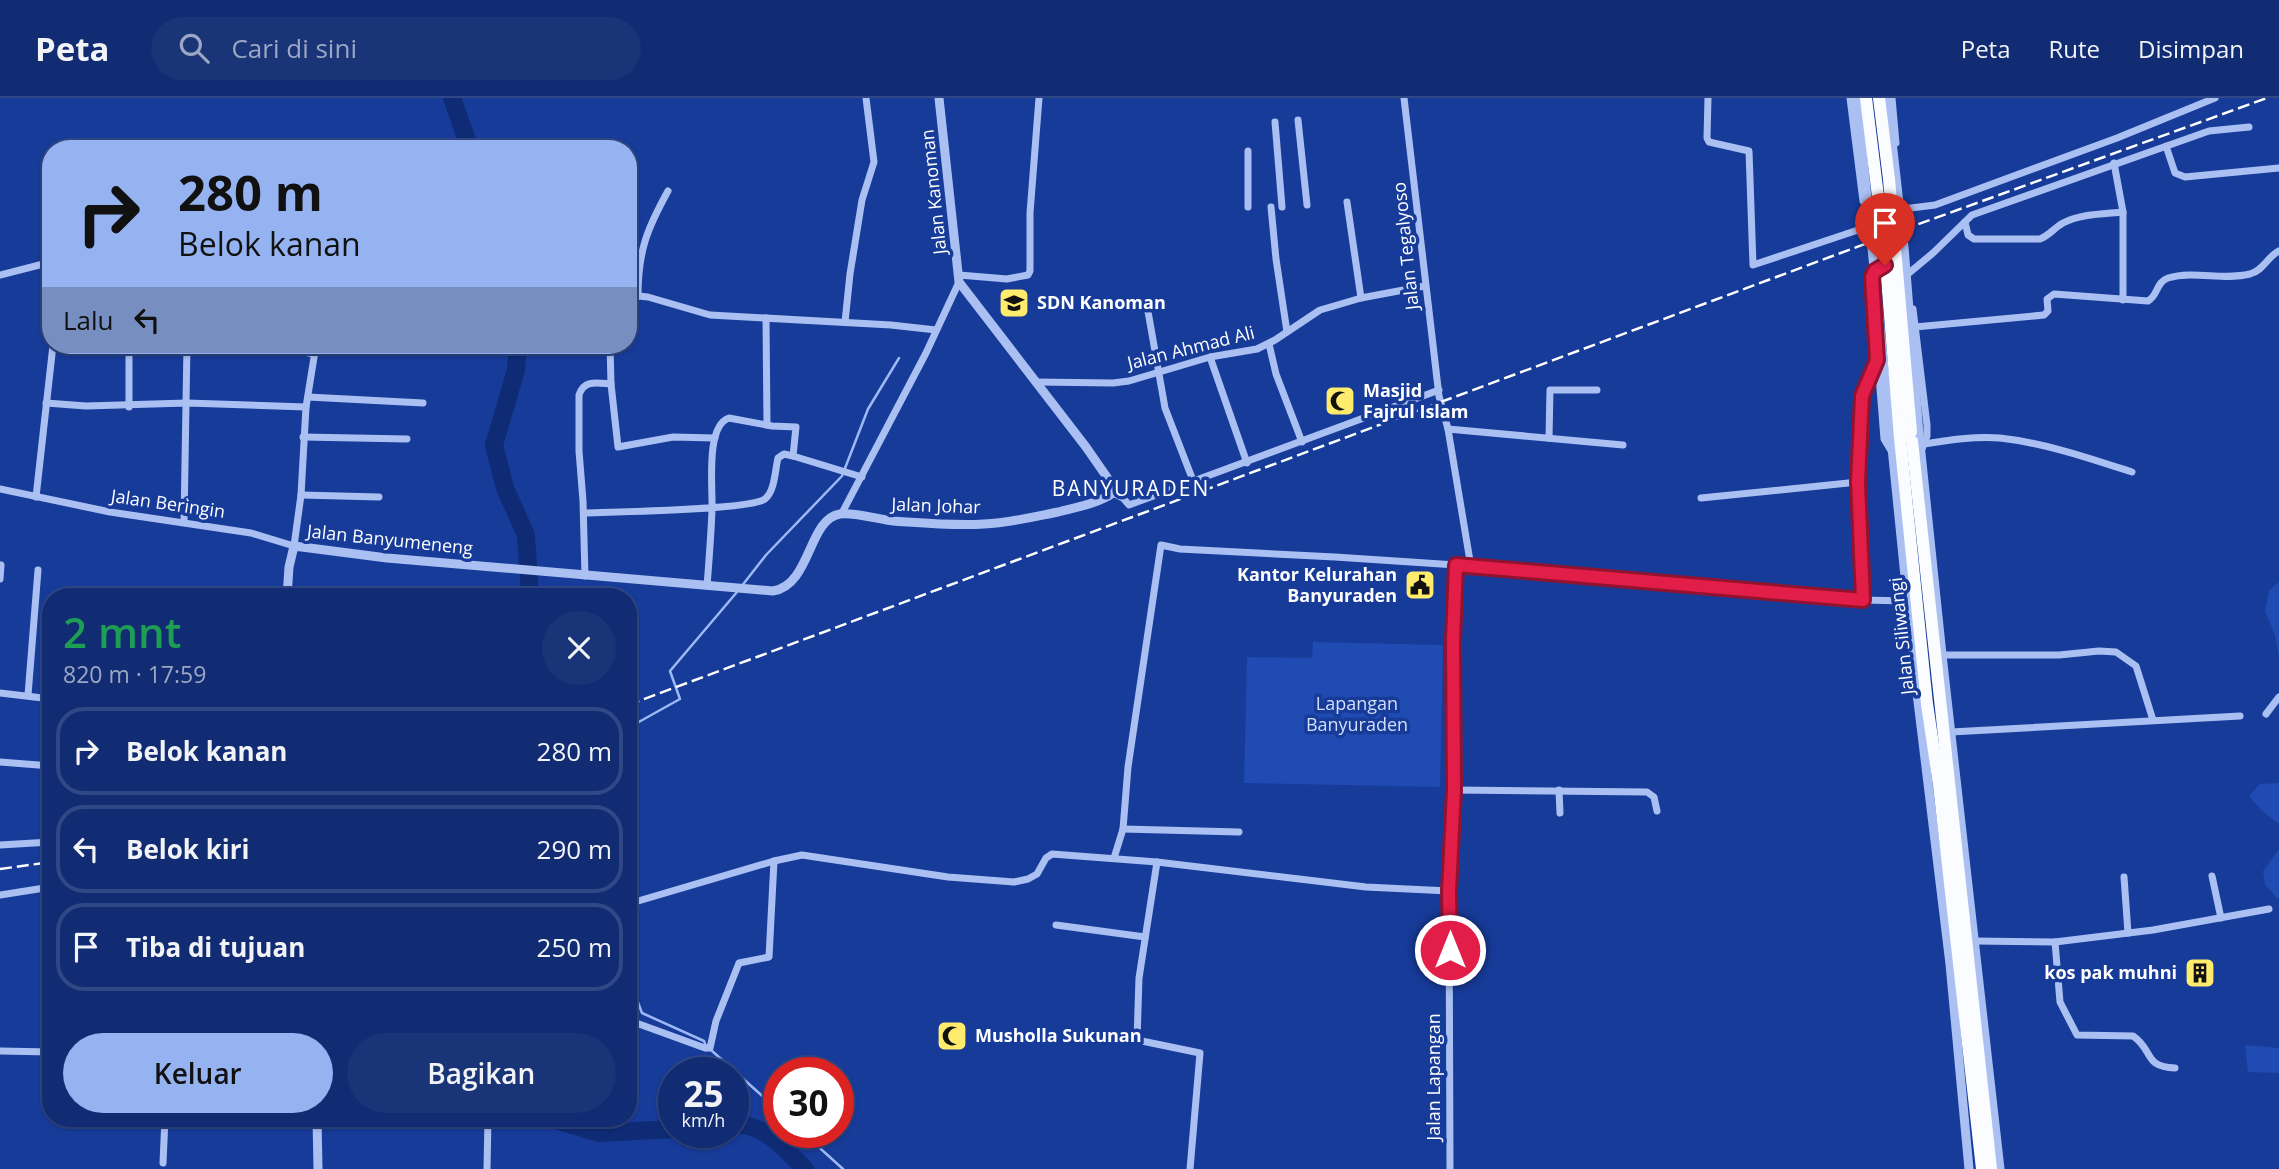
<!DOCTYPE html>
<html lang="id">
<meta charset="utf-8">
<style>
body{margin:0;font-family:"Open Sans",sans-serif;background:#1a3478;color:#f1f3f6;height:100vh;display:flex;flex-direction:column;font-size:26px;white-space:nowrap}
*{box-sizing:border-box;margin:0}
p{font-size:23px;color:#9ca7c4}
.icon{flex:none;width:38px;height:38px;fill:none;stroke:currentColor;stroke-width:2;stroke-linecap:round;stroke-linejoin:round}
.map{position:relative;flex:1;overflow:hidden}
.panel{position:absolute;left:42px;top:490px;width:595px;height:539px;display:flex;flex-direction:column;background:#112c73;border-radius:28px;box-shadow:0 2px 5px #0004,0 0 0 2px #304885}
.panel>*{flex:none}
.hud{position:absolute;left:42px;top:42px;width:595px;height:214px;border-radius:28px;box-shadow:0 2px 5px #0004,0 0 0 2px #304885;background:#95b2f1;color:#111;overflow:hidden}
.speed{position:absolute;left:658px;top:959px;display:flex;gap:14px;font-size:35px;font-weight:700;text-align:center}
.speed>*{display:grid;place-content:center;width:91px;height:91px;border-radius:50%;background:#112c73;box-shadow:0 2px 5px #0004,0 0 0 2px #304885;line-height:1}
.speed small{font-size:18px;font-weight:400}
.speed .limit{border:10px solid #d22;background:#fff;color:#111}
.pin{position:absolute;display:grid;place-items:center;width:60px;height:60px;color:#fff;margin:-72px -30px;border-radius:50% 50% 50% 0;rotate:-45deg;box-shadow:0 0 7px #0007}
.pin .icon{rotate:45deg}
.me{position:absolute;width:77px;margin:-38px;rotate:0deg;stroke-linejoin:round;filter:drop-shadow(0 0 5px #0008)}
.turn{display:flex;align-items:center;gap:24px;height:147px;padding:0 21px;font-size:32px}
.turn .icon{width:91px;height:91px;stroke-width:2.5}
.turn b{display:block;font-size:49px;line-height:60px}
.then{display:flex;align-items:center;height:66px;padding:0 21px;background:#0003;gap:14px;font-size:26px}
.round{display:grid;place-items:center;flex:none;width:74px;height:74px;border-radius:37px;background:#1a3478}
.overview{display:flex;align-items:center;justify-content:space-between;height:119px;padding:0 21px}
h1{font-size:42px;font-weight:600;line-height:52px;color:#1e9e55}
.action{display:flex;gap:14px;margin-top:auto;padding:14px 21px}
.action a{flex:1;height:80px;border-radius:42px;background:#95b2f1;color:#111;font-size:28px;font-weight:600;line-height:80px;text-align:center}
.action a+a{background:#1a3478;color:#f1f3f6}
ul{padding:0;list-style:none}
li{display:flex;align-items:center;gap:21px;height:88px;margin:0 14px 10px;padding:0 7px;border:4px solid #304885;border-radius:28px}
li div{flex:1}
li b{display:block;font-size:26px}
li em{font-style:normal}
header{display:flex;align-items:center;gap:42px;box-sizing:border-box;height:98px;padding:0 35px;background:#112c73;border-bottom:2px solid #304885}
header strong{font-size:33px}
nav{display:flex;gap:38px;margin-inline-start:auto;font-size:24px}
.search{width:490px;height:63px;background:#1a3478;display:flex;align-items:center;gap:18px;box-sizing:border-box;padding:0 24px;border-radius:38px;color:#9ca7c4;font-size:26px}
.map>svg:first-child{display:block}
.green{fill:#1f4bb2}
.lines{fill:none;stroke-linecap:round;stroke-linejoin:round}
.stream{stroke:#9db8f4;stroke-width:2.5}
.river{stroke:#0f2b76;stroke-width:18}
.minor{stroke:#abc0f2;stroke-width:7}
.tertiary{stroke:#abc0f2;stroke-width:9}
.trunk{stroke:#fafcff;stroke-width:12}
.rail{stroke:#fff;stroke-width:2.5;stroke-dasharray:12 5;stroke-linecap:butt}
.tertiary-bridge{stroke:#abc0f2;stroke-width:9}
.trunk-bridge{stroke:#fafcff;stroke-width:12}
.route-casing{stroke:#92132f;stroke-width:18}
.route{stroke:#e11d48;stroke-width:12}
.labels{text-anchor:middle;stroke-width:7;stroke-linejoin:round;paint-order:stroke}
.street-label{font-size:18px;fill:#fff;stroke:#173b99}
.poi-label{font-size:18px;font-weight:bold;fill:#fff;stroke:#173b99;text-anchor:start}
.park-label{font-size:18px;fill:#d2dffc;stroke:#173b99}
.quarter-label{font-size:21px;letter-spacing:2px;fill:#fff;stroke:#173b99}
</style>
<header>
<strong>Peta</strong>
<div class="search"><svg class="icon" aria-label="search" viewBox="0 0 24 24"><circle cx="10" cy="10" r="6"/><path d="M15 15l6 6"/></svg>Cari di sini</div>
<nav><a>Peta</a><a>Rute</a><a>Disimpan</a></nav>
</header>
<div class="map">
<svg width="2279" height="1071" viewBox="0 0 2279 1071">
<rect width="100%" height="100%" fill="#173b99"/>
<!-- green -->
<g class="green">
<path d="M2279 484V559L2275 537 2265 514 2269 492Z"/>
<path d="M1313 544 1443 547 1440 689 1244 685 1247 559 1312 560Z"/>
<path d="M2279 685V726L2262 713 2249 698 2260 686Z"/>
<path d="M2279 751V800H2277L2265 787 2263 773Z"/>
<path d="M2245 947 2279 950V975L2248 974Z"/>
</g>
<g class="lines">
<!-- stream -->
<g class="stream">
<path d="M741 489 766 457 842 378 868 311 899 260"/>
<path d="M628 630 680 601 670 573 737 494"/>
<path d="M628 878 642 915 704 943 706 948"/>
<path d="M711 952 779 1013"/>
<path d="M802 1034 843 1071"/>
</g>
<!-- river -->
<g class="river">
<path d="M452 0 470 51"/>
<path d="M518 247 516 272 494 347 505 390 526 437 530 499"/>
<path d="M548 1020 598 1035 674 1031"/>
<path d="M733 1027C762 1023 786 1052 805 1071"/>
</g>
<!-- minor -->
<g class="minor">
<path d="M1404 0 1439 298 1448 331 1471 469"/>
<path d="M1708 0 1707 40 1709 44 1749 53 1753 167 1867 129 1883 121"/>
<path d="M1850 0 1863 103"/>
<path d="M1892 0 1896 45"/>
<path d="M1298 22 1307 107"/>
<path d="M1275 24 1282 109"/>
<path d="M2166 48 2175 75 2185 79 2279 70"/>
<path d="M2114 65 2123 114V202"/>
<path d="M1347 104 1361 200"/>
<path d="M1248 109V53"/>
<path d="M1271 109 1276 161 1287 234"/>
<path d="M1897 114 1903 111 1935 107 2117 40 2215 0"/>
<path d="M1965 124 1968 137 1974 141H2040C2050 137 2054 130 2063 125 2080 116 2104 116 2123 114"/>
<path d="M1909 175 1933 155 1972 117 2209 33 2249 29"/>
<path d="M0 177 51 164"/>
<path d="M959 177 1007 181 1028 177 1030 173V115L1039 0"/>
<path d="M628 197 648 199 710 217 891 227 936 232"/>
<path d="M1146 202 1165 310 1194 385"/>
<path d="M628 208 638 198C638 153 647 131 668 93"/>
<path d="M1913 211 1927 327V338L1922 351"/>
<path d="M1874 214 1884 341 1893 356"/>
<path d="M766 220 767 327"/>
<path d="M845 224 850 176 862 102 874 64 866 0"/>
<path d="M1915 229 2044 217 2048 213 2047 201 2054 196 2148 203C2158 198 2156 184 2168 180 2195 172 2223 183 2250 176 2264 172 2267 159 2279 153"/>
<path d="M1269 246 1276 276 1302 344"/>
<path d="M129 247V309"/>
<path d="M221 247 294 252 314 256"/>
<path d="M610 247 611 286 618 349 673 339 715 340"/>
<path d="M1210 259 1247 365"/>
<path d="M1036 284 1113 285 1129 283 1210 259 1257 251 1275 242 1320 212 1334 208 1361 200 1425 188"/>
<path d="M308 299 423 305"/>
<path d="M46 305 86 308 187 305 306 309"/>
<path d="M1448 331 1623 347"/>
<path d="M303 339 407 341"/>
<path d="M1549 340 1550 292H1597"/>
<path d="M1924 346C1949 342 1975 338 2000 340 2045 345 2089 360 2132 374"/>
<path d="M793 358 862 379"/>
<path d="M0 391 110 414 251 435 294 448 301 397 306 309 316 247"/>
<path d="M1113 395 1123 400 1129 407 1439 292"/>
<path d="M301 397 379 399"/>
<path d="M36 399 53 247"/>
<path d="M1701 400 1858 384"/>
<path d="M584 415C611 414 751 412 765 401 775 393 775 372 778 360L784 356 793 358 796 329 772 328 729 320C705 328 713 391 712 412 711 437 709 463 707 488"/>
<path d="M842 415 926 255 959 184"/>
<path d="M184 424 187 247"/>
<path d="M585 478 583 403 579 353V297C584 281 598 285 611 286"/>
<path d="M0 481 1 467"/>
<path d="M1863 502 1858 384 1860 315 1862 298 1876 264"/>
<path d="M1942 557H2059L2099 553 2116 554 2136 568 2153 622"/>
<path d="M0 595 51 601"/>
<path d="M28 597 38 472"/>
<path d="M2266 616 2279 599"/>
<path d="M1951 634 2240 618"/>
<path d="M0 664 51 668"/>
<path d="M1454 692 1647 694 1654 699 1657 713"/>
<path d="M1559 692 1560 715"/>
<path d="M1123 731 1239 734"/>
<path d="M0 747 51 744"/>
<path d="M1114 760 1123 731 1128 669 1161 447 1180 451 1335 459 1456 467 1863 502 1907 503"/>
<path d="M1157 764 1139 880 1137 942 1200 955 1190 1071"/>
<path d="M2212 778 2221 820"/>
<path d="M2124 779 2128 835"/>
<path d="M0 797 51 789"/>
<path d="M628 806 774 763 802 757 948 779 1014 784 1028 781 1037 776 1046 760 1052 756 1157 764 1366 789 1449 793"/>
<path d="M1056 827 1145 839"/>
<path d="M1975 843 2055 844 2153 832 2269 811"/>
<path d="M2055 844 2060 904 2077 937 2133 938C2154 952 2143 969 2175 970"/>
<path d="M628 922 705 950H710L716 923 739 865 769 859 774 763"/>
<path d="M0 953 51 954"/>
<path d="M163 1065 165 1020"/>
<path d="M487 1071 488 1020"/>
<path d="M1450 1071 1449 793 1454 692 1453 567 1456 467"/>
</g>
<!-- tertiary -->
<g class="tertiary">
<path d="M1919 336 1942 557 2000 1071"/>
<path d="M1891 340 1916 587 1950 866 1969 1071"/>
<path d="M287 499 289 469 294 448 387 460 773 493C811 487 808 421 840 416 853 414 878 421 893 423 923 425 954 428 984 426 1009 425 1033 419 1058 414 1076 409 1097 406 1113 395L1111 385 1086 349 959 184 939 0"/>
<path d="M317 1020 318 1071"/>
</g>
<!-- trunk -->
<g class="trunk">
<path d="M1911 334 1991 1071"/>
<path d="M1900 340 1927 606 1939 687 1982 1071"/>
</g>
<!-- rail -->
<g class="rail">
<path d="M628 607 1905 131 2267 0"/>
<path d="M0 771 51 764"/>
</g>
<!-- tertiary-bridge -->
<g class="tertiary-bridge">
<path d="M1857 0 1891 340"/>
<path d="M1887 0 1904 149 1919 336"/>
</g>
<!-- trunk-bridge -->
<g class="trunk-bridge">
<path d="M1866 0 1885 156 1900 340"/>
<path d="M1879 0 1889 81 1911 334"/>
</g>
</g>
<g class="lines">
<!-- route casing -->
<g class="route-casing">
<path id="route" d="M1450 852 1449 793 1454 692 1453 542 1456 467 1863 502 1858 384 1862 298 1877 262 1872 179 1875 173 1885 167"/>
</g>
<!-- route -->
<use href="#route" class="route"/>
</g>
<!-- icons -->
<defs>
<g id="school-square" transform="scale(1.575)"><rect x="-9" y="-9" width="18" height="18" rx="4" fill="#ffeb6c" stroke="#173b99"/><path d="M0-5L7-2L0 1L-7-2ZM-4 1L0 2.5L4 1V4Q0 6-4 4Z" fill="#111"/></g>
<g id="mosque-square" transform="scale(1.575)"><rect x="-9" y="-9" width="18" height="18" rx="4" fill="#ffeb6c" stroke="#173b99"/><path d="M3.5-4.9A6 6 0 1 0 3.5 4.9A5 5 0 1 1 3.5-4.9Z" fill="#111"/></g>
<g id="civic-square" transform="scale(1.575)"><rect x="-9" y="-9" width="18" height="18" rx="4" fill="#ffeb6c" stroke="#173b99"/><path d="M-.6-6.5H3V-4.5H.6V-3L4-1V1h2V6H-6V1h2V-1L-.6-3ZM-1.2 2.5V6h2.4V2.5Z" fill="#111"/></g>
<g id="building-square" transform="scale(1.575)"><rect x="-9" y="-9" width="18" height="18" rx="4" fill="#ffeb6c" stroke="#173b99"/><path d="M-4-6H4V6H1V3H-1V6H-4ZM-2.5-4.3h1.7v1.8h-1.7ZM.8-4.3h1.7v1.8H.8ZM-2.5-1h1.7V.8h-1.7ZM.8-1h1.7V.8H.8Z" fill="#111"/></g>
</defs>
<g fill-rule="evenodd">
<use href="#school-square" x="1014" y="205"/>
<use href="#mosque-square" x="1340" y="303"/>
<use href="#civic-square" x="1420" y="487"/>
<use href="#building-square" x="2200" y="875"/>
<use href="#mosque-square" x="952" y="938"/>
</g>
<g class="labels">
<!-- street labels -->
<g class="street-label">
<text transform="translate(934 94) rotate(-96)" y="6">Jalan Kanoman</text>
<text transform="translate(1406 148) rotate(-96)" y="6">Jalan Tegalyoso</text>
<text transform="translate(1191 250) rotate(-14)" y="6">Jalan Ahmad Ali</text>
<text transform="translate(168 406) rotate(8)" y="6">Jalan Beringin</text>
<text transform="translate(936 408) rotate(2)" y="6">Jalan Johar</text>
<text transform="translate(390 442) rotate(6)" y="6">Jalan Banyumeneng</text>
<text transform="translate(1902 538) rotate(-96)" y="6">Jalan Siliwangi</text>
<text transform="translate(1434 979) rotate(-90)" y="6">Jalan Lapangan</text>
</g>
<!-- poi labels -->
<g class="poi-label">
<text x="1037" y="211">SDN Kanoman</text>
<text x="1363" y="299">Masjid<tspan x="1363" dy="21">Fajrul Islam</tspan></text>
<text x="1397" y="483" text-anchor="end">Kantor Kelurahan<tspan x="1397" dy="21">Banyuraden</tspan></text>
<text x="2177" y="881" text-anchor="end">kos pak muhni</text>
<text x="975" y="944">Musholla Sukunan</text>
</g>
<!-- park labels -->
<g class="park-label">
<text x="1357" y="612">Lapangan<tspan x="1357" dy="21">Banyuraden</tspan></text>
</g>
<!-- quarter labels -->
<g class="quarter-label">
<text x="1131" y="398">BANYURADEN</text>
</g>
</g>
</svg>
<div class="speed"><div>25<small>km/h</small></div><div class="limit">30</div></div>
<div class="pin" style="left:1885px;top:167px;background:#d93025"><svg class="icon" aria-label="arrive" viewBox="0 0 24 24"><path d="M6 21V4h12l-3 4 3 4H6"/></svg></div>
<svg class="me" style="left:1450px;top:852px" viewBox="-20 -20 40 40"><circle r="17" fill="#e11d48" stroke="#fff" stroke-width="3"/><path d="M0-11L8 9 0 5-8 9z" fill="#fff"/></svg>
<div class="hud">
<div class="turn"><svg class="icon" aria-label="right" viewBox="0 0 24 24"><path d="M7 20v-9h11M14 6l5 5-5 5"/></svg><div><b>280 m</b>Belok kanan</div></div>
<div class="then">Lalu<svg class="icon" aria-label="left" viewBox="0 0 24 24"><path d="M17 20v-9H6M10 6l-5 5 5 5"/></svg></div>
</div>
<section class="panel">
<div class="overview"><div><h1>2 mnt</h1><p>820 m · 17:59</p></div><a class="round"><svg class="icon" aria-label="close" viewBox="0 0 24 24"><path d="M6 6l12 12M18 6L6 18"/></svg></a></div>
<ul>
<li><svg class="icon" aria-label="right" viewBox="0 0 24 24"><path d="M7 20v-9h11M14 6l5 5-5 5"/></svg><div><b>Belok kanan</b></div><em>280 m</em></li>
<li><svg class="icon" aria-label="left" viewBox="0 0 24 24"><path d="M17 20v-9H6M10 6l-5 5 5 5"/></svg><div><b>Belok kiri</b></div><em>290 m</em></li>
<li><svg class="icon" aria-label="arrive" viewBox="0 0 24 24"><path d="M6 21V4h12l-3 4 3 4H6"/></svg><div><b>Tiba di tujuan</b></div><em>250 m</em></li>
</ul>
<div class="action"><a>Keluar</a><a>Bagikan</a></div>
</section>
</div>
